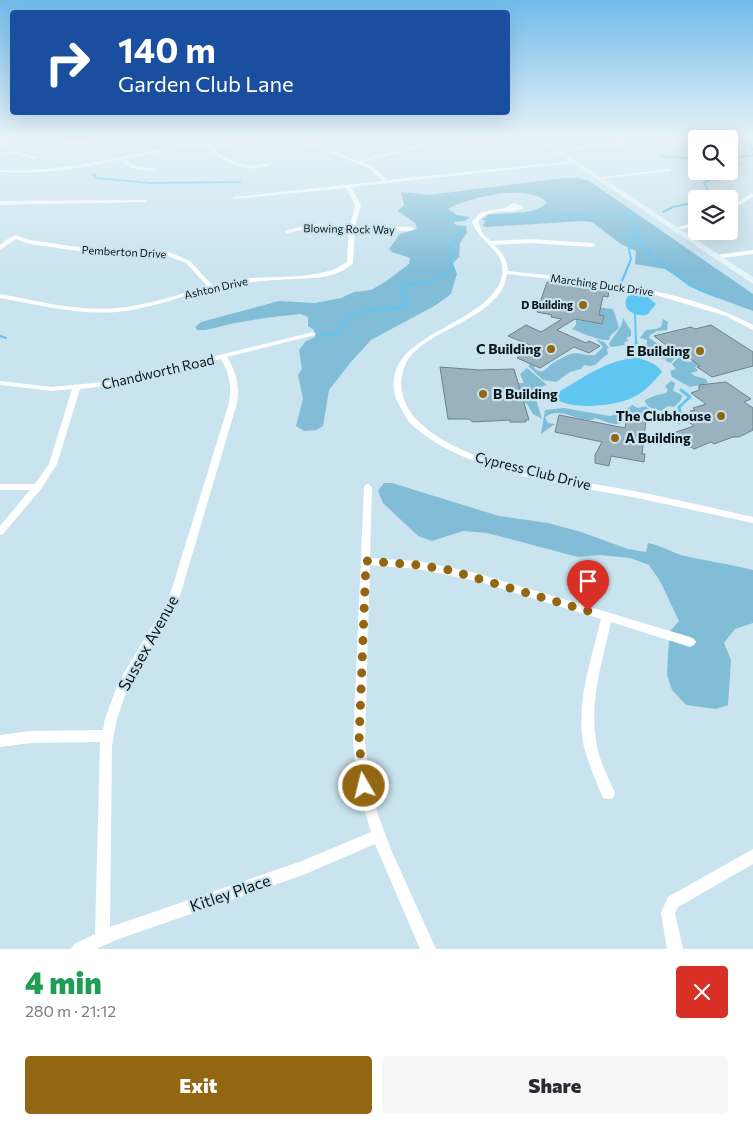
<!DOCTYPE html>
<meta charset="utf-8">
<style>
body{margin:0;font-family:Commissioner,sans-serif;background:#f7f7f7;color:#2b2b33;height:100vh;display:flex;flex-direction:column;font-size:19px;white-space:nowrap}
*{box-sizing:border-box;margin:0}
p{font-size:16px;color:#7c7c81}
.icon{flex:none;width:28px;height:28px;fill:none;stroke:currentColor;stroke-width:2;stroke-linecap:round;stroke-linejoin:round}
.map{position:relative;height:949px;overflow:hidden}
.side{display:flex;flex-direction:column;background:#fff;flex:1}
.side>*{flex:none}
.hud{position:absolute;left:10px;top:10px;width:500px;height:105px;border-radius:5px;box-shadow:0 5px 20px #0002;background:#1a4fa0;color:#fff;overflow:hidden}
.controls{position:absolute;left:688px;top:130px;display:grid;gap:10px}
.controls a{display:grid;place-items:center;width:50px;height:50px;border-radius:5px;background:#fff;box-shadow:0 5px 20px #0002;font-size:25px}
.pin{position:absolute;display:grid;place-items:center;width:42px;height:42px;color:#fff;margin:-51px -21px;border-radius:50% 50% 50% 0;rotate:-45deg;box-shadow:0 0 5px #0007}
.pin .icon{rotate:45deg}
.me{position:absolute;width:55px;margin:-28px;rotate:352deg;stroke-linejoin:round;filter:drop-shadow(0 0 4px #0008)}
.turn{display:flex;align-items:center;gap:18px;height:105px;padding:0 25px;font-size:22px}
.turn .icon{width:65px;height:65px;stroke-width:2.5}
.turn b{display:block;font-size:35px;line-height:42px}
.round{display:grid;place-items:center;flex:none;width:52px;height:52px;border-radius:5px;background:#f7f7f7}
.summary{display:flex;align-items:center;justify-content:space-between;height:85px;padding:0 25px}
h1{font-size:30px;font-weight:800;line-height:38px;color:#1e9e55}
.primary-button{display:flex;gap:10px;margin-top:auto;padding:10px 25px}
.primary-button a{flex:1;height:58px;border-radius:5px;background:#936712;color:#fff;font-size:20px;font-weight:800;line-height:58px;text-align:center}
.primary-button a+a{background:#f7f7f7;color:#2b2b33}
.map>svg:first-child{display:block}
.green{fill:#82bdd7}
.water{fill:#5ec6f0}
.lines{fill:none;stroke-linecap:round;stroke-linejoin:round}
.stream-far1{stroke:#5ec6f0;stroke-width:2}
.stream{stroke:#5ec6f0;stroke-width:3}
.building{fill:#9ab2bd;stroke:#6b838d}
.minor{fill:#fff;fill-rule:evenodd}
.secondary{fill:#e5f5fc;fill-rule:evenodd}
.route{stroke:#936712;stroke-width:9;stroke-dasharray:0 16.2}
.poi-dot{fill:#936712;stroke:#cae4ef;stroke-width:2}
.labels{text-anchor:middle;stroke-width:4.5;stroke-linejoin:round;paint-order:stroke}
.far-street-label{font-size:11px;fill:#0d161a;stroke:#cae4ef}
.far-poi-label{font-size:11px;font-weight:bold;fill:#0d161a;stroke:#cae4ef;text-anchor:end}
.poi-label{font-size:14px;font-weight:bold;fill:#0d161a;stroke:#cae4ef;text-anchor:end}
.street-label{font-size:14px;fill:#0d161a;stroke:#cae4ef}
.near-street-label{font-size:16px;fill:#0d161a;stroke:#cae4ef}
</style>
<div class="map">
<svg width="753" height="949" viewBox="0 0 753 949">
<rect width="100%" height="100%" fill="#cae4ef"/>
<!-- green -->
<g class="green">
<path d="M564 178H578L588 180 753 294V311L699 291 665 269 635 264 636 251 621 244 592 222 583 221 487 227 483 226 487 215C503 212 537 216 547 202 527 183 470 197 448 209L457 215 470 217 465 221 454 222 456 225 466 226 467 233 460 243 459 257 453 263 457 274 451 294 436 305 371 340 351 362 329 390 323 426 316 430 304 431 296 426 303 399 298 375 302 369 299 350 306 341 315 337 314 330 308 326V317L301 314C279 316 257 319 235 323 222 325 211 331 197 330L195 327 201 322 279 301 315 303 341 298 354 292 371 290 385 282 409 264 410 258 392 252 389 249 400 234 417 229 415 223 398 211 404 205 401 192 429 195Z"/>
<path d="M596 307 613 309C614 312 619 326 619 328L610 336 609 340C600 341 582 333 572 329L576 325V320L602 324 604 316 594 314Z"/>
<path d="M623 318 631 331V336L626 338 629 341 624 342 625 345 611 347 609 344C613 335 623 328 623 318Z"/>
<path d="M663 319 668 322 667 330 657 331 650 335 649 338 664 348H677L680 350H673L680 356 674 359 671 363 666 361V359C655 358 654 359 646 350L647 340 640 338 646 330 656 329 661 327Z"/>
<path d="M596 339 604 342 609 348 607 349 608 354C596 361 599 368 584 365L581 369 570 372 556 382 543 380 528 366 531 364 535 366 534 368C543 376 546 368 553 363 558 360 563 357 568 355 577 350 585 357 595 355L603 347Z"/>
<path d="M678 358H683L687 362 695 361 699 365 695 367 698 371 691 373 695 376 706 379 708 383 690 387 672 377 670 371 676 369 672 364Z"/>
<path d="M527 368 547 385C537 388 533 395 523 395L521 390H509L508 383H524L520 374Z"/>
<path d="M671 381 675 383 673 391 682 395 681 400 674 407 668 406 661 411C655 408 646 409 645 400L654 396 666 393 668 390 665 386Z"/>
<path d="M523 396H532L536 399 542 419 533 414 527 404 511 398H523Z"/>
<path d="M632 405 638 408 646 406 650 410 646 411V415L653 421C645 416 634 412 625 417L624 422C613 427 607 421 598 419 592 417 596 419 591 420 576 421 559 406 545 417L548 423 555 424 541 434 545 410 564 408 610 416 623 412Z"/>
<path d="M384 483H392L499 516 548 523 581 532 628 549 646 552 648 543C661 545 672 553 685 556 707 561 730 564 753 570V623L735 629 724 643 731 660 728 705 716 709 686 705 672 690 667 675 668 654 670 631 679 621 660 581 649 565 630 558 600 555 578 557 487 533 463 531 432 541 418 536 383 503 378 491Z"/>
</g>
<!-- water -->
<g class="water">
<path d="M634 294 648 297 656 304 647 315C634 317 620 309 628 296Z"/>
<path d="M636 358C646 360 657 363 662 372 653 382 645 392 632 398 614 406 570 411 555 398L557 393C581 379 608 359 636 358Z"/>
</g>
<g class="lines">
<!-- stream-far1 -->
<g class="stream-far1">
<path d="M753 139 749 143 753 150"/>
<path d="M662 156 696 159"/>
<path d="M729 159 753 155"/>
<path d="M729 160 739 163 738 166 729 169"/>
<path d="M94 174 96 178 150 183 240 182"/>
<path d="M706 199 710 194 704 183 710 180 723 179 722 171"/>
<path d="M421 210 466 219"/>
<path d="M663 212 673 207 696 202"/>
<path d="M630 215 628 216 632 224 640 229 638 233 639 240 653 257 689 285 718 297"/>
<path d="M483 219C533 219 583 211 633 214"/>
<path d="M622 281 631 259 629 249 633 243 630 238 638 233"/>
<path d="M635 313 636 343"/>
<path d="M319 334 337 335C341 331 341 325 345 321 361 306 389 313 408 305L401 289 404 284 428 283 451 270 453 268 450 261 452 256 448 248 463 229"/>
<path d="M0 336 6 338"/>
</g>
<!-- stream -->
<g class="stream">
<path d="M636 342 639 359"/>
<path d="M679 423 675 418 680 412 679 407 690 397 681 390"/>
</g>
</g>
<!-- building -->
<g class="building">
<path d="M547 282 563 285 566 283 609 290 608 297 603 296 599 315 604 316 602 324 575 319 557 330 586 343 589 341 600 346 589 353 574 347 540 368 517 358 535 347 508 336 526 325 541 332 562 319 551 317 552 315 537 312Z"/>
<path d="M711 325 753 352V366L712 377 697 367 700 366 670 344 666 345 654 336 691 327 695 329Z"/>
<path d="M440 367 479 370 514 369 529 420H525L526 422H510V420L473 422 469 419H448Z"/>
<path d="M726 382 751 399 744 402 753 408V430L739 437H733L714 444 711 442 694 449 691 447H684L673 439 675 438 673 436 676 435 673 433 694 426 686 420 697 416 690 411 695 410 693 408 706 404 691 393 699 390V385Z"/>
<path d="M559 415 625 428 627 416 646 420 642 454H645L644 462 611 456 609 466 595 463V455L602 442 555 432Z"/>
</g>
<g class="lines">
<!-- minor -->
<g class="minor">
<path d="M45 136C53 135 62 141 72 142 86 142 99 135 112 136 93 145 63 149 45 136Z"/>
<path d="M192 136 199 137 209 144 240 142 276 136 240 144 211 146C229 163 246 168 270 163L272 164C249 175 224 164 207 147L181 148 125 159 135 166 156 169V170L154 171 132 168 120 160C81 168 40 175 0 172V170C70 174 136 149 204 144Z"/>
<path d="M288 136C295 135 301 140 308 141 317 143 331 136 341 136L313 143 358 161 420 145V147L362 162 372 166 388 180 575 161 577 162 351 187 361 205 355 226 411 227 414 229 411 231 355 229 353 263C337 279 314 278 292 279 265 281 239 282 213 288 181 296 150 309 117 312 78 315 38 305 0 298V294C38 301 78 312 118 308 148 305 178 295 207 286L186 263 168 256 92 253 29 244 16 239 0 250V245L9 238 16 235 30 240 92 249 169 252 190 261 212 285C221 283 230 281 240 279 271 275 323 281 347 262L349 229 313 228 287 233 284 231 313 224 350 226 355 205 346 188 234 199 232 198 234 197 383 181 368 168Z"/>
<path d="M460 136C467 137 474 142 482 142 496 141 509 135 522 136L482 144 466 142 460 138Z"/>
<path d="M641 136 674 143H696V145H674L641 139 615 146 556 151 554 150 615 143 636 139Z"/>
<path d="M704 136H708L707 139H703Z"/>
<path d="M0 139 12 142 13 143 11 144 0 141Z"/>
<path d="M13 151 37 157V158L35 159 13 153 0 155V153Z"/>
<path d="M668 169H670V171L598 179 596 178Z"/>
<path d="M751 194H753V197L729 211V208Z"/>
<path d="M145 200 147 201V202L0 205V201Z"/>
<path d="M514 203 522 206 524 208C508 216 492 205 478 222L483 234 491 241 530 239 593 243 596 245 593 247 530 243 494 245C502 252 507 259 508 271 591 280 678 286 753 325V330L726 316 652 294 601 285 507 274C506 279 505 284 503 288 482 325 417 332 404 368 399 383 401 395 408 408 411 412 413 417 417 420 464 468 570 479 634 491 674 499 713 508 753 517V523C716 515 679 507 642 499 571 485 466 475 411 424 407 420 404 414 401 408 391 393 391 374 402 359 423 328 509 310 502 265 499 248 478 240 472 222L481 212 505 208Z"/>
<path d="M696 222V226L674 231 671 229Z"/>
<path d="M753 250V254L716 259 713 257 716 255Z"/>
<path d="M313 332 316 334 315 335 227 357C236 372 240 385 237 403L179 599 127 689 117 719 112 745 110 927 302 861 371 832 358 789 353 742 364 487 365 485 368 484 372 487 370 558 418 561 476 573 690 637 694 639 696 642 694 645 690 647 611 622C602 663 588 704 597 746 600 762 608 777 615 793L613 798 608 799 603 798C596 781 589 765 584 747 575 705 591 660 601 619L476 581 418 569 370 565 365 742 370 782 378 815 392 852 436 949H420L375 844 303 875 116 940 96 949H71L74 944 95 934 100 742 31 743 0 747V735L31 731 103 730 105 719 118 683 169 598 229 403C232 386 229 373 221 359L114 385 80 389 57 464 41 489 3 534 0 535V526L30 490H0V484H35L49 464 72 389 52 391 0 385V381L52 387 114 381Z"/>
<path d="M753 849V864L678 907 675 913 683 949H667L661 913 668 897Z"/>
</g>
<!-- secondary -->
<g class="secondary">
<path d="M42 136H53L0 147V143Z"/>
<path d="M532 136H539L753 277V284Z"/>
</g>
</g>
<!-- sky -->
<linearGradient id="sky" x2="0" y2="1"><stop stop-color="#71bbeb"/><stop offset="0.51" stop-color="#e7f3f8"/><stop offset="1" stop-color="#e7f3f8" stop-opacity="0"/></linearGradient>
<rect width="753" height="269" fill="url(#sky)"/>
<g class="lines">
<!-- route -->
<path class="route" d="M364 786 359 742 366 561 418 565 449 570 588 611"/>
</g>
<!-- markers -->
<g class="poi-dot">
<circle cx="583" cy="305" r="5"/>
<circle cx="551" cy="349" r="5"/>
<circle cx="700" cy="351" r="5"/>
<circle cx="483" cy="394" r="5"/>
<circle cx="721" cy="416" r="5"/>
<circle cx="615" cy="438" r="5"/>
</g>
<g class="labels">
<!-- far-street labels -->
<g class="far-street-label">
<text transform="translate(349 229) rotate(1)" y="4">Blowing Rock Way</text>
<text transform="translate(124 252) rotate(3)" y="4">Pemberton Drive</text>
<text transform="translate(602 285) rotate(8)" y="4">Marching Duck Drive</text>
<text transform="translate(216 288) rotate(-13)" y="4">Ashton Drive</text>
</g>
<!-- far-poi labels -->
<g class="far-poi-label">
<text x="573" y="309">D Building</text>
</g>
<!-- poi labels -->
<g class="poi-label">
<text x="541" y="354">C Building</text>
<text x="690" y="356">E Building</text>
<text x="493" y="399" text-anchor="start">B Building</text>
<text x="711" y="421">The Clubhouse</text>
<text x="625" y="443" text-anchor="start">A Building</text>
</g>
<!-- street labels -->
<g class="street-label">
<text transform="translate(158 372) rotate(-13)" y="5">Chandworth Road</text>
<text transform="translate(533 471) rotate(14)" y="5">Cypress Club Drive</text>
</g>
<!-- near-street labels -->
<g class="near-street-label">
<text transform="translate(148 643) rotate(-61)" y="6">Sussex Avenue</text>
<text transform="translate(230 893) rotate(-19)" y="6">Kitley Place</text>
</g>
</g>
</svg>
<div class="controls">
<a><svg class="icon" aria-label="search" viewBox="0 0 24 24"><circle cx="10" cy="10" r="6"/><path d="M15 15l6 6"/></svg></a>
<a><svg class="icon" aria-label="layers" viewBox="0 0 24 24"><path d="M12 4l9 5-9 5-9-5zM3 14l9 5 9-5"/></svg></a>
</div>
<div class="pin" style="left:588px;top:611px;background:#d93025"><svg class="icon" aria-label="arrive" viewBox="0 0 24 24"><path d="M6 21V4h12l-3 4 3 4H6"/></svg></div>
<svg class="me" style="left:364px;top:786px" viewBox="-20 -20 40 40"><circle r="17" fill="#936712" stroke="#fff" stroke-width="3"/><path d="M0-11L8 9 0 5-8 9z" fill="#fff"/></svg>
<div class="hud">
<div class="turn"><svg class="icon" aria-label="right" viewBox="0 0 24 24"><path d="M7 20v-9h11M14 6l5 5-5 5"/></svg><div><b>140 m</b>Garden Club Lane</div></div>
</div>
</div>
<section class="side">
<div class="summary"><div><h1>4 min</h1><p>280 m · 21:12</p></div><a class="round" style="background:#d93025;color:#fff"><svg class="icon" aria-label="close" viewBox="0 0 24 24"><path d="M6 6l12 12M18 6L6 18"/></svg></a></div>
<div class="primary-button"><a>Exit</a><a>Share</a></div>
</section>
